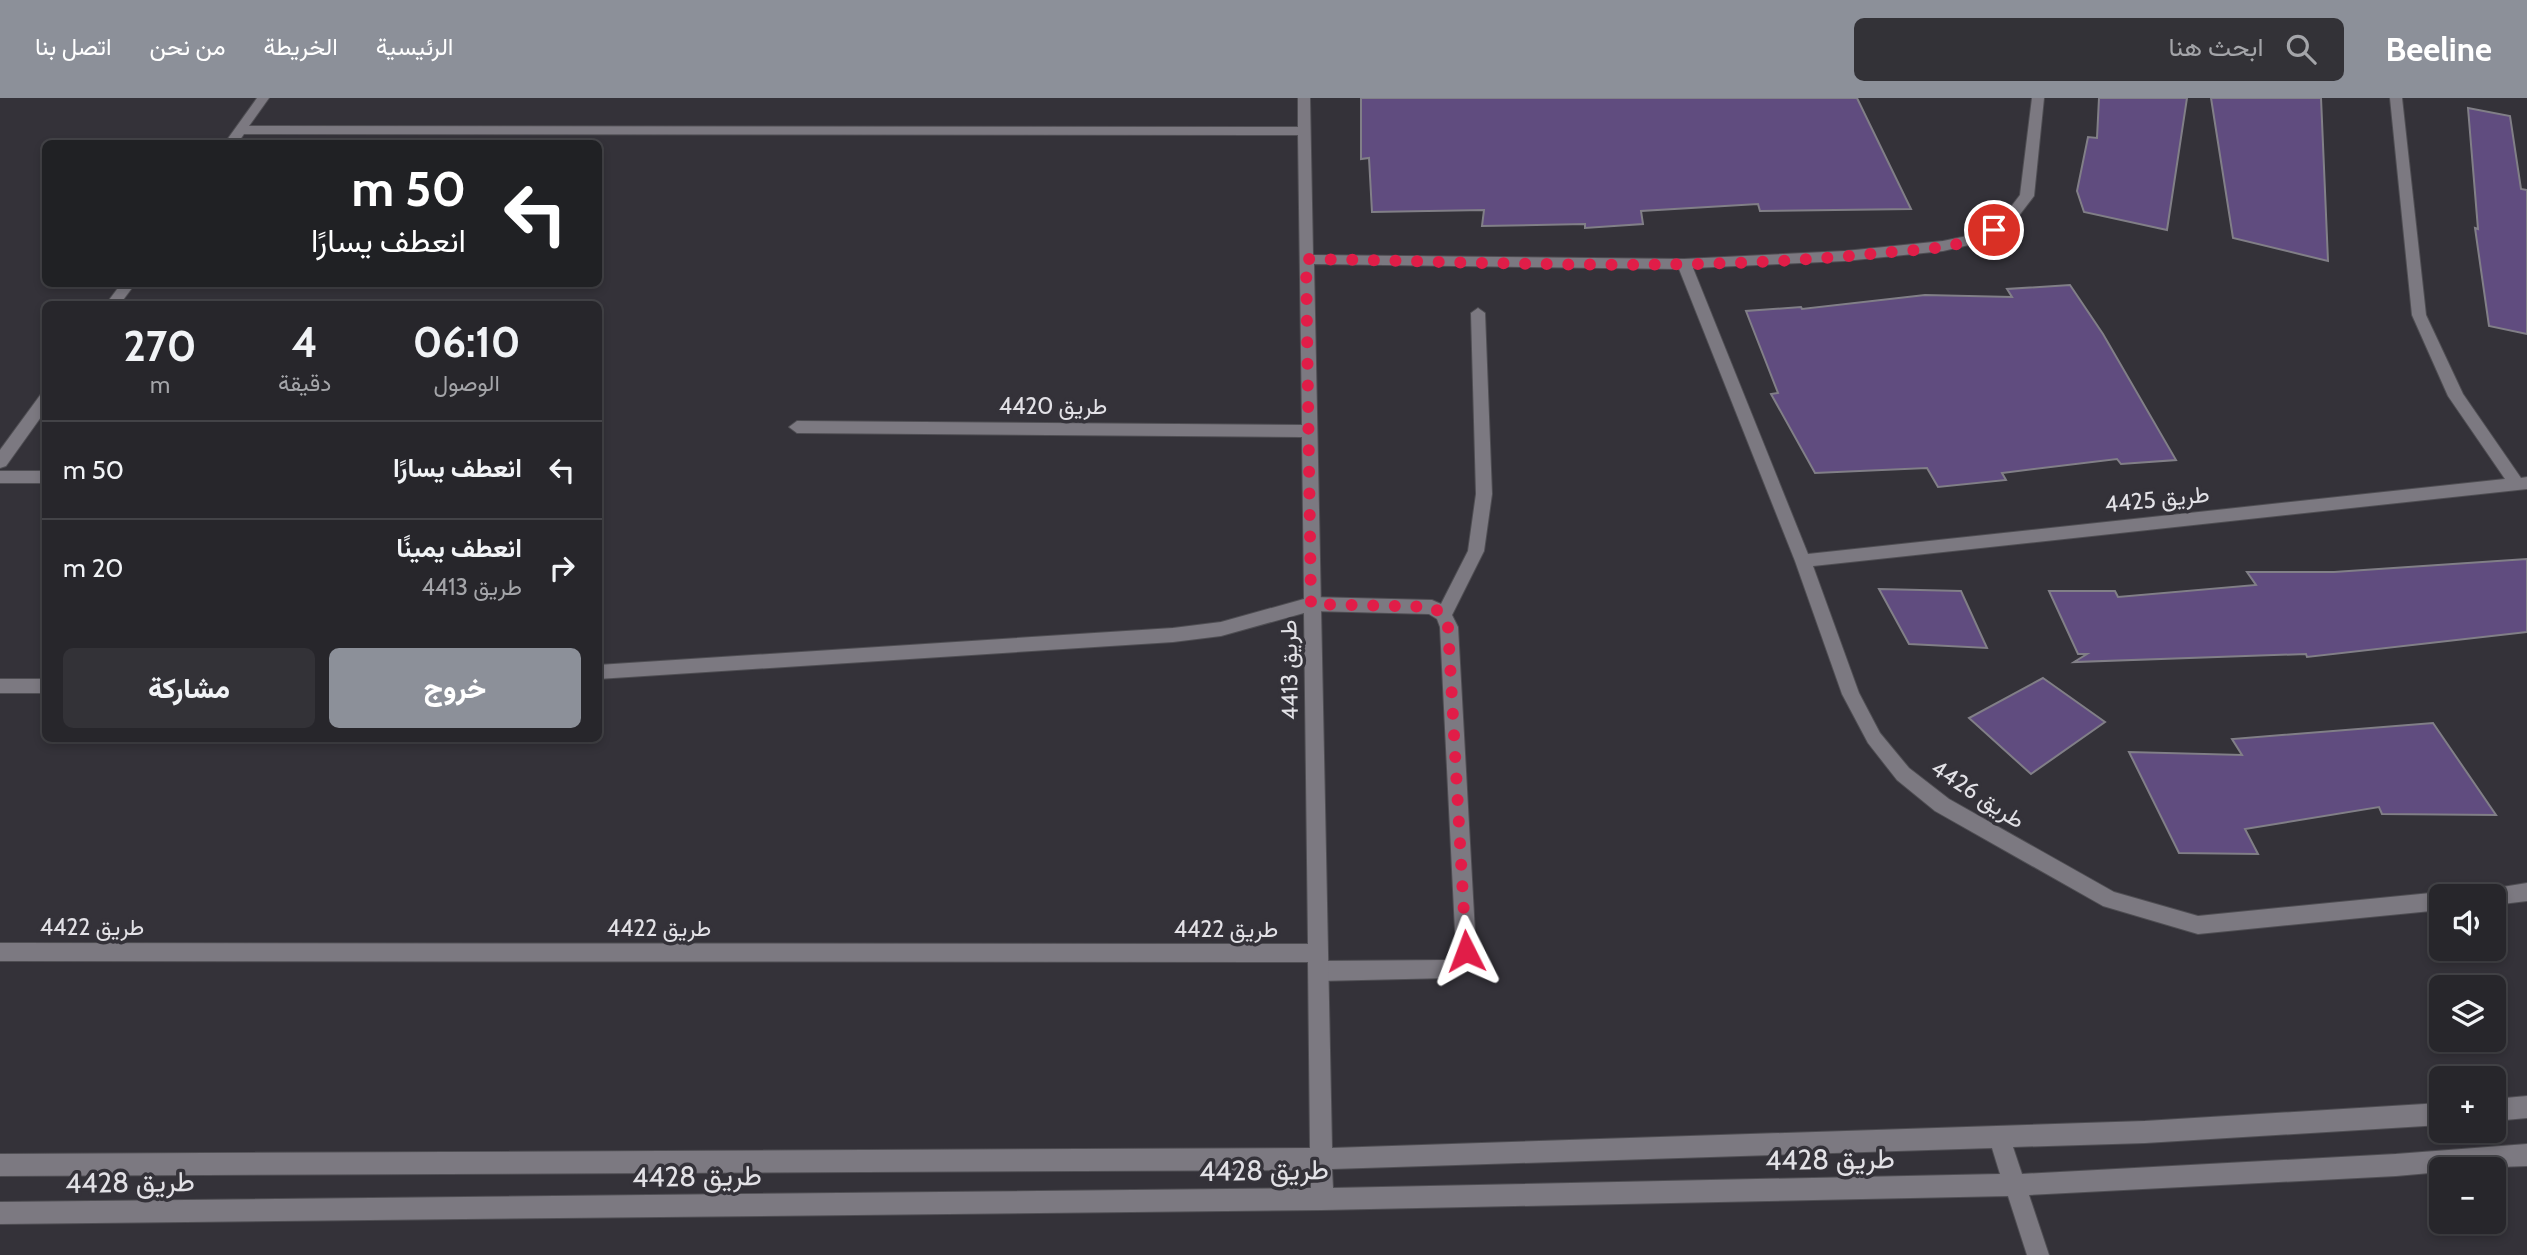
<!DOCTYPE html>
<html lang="ar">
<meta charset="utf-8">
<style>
body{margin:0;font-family:Cabin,Vazirmatn,sans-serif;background:#333237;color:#f1f3f6;direction:rtl;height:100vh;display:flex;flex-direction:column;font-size:26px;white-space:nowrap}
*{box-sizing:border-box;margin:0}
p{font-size:23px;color:#a4a5a9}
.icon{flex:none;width:38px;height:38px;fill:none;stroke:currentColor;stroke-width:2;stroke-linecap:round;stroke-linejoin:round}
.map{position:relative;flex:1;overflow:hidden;direction:ltr}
.sheet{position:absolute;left:42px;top:203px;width:560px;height:441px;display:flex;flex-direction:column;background:#27262b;border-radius:10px;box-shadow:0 4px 10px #0003,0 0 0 2px #434347;direction:rtl}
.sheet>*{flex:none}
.guide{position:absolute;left:42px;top:42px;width:560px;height:147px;border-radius:10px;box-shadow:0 4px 10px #0003,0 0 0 2px #434347;direction:rtl;background:#202124;color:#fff;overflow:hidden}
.buttons{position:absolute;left:2429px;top:786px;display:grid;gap:14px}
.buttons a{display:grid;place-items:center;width:77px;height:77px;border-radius:10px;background:#27262b;box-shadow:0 4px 10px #0003,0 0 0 2px #434347;font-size:35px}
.pin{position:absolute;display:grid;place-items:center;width:60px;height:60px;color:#fff;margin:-30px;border:4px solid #fff;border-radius:50%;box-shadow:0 2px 7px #0007}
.me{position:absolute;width:77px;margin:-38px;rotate:357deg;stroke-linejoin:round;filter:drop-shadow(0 0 5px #0008)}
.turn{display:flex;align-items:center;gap:24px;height:147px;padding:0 21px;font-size:32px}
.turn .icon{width:91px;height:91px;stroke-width:2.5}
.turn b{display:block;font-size:49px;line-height:60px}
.eta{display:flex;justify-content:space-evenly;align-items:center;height:119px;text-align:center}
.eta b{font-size:42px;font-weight:800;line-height:49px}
.action{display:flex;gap:14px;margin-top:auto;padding:14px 21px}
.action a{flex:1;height:80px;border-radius:10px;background:#8c9099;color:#fff;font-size:28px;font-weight:800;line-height:80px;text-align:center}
.action a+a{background:#333237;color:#f1f3f6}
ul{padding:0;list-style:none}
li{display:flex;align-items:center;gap:21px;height:98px;padding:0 21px;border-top:2px solid #434347}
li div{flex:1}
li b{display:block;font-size:26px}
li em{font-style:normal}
header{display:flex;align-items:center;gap:42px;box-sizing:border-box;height:98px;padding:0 35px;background:#8c9099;color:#fff}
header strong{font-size:33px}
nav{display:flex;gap:38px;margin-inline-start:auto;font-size:24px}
.search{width:490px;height:63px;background:#333237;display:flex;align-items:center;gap:18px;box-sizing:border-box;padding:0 24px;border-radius:10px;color:#a4a5a9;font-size:26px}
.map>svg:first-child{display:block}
.building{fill:#604c7f;stroke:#817f87;stroke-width:2}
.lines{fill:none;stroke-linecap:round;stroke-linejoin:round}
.service-casing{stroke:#4f4e53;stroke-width:2}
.minor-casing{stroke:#4f4e53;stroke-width:2}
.service{fill:#7c7981;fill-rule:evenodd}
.minor{fill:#7c7981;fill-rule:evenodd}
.route{stroke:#e11d48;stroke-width:12;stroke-dasharray:0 21.6}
.labels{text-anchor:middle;stroke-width:7;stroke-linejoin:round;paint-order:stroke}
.street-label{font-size:23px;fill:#e2e1e6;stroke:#343239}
.near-street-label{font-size:28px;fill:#e2e1e6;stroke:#343239}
</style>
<header>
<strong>Beeline</strong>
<div class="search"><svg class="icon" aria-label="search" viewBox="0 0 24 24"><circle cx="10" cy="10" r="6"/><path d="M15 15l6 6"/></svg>ابحث هنا</div>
<nav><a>الرئيسية</a><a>الخريطة</a><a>من نحن</a><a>اتصل بنا</a></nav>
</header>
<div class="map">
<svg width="2527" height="1157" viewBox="0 0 2527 1157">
<rect width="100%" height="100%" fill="#343239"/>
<!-- building -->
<g class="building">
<path d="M1361 0H1857L1911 111 1760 113 1758 106 1641 113 1643 126 1585 130V126L1482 128 1484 112 1372 114 1369 60 1361 61Z"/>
<path d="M2099 0H2187L2167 132 2084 114 2077 93 2088 39 2097 40Z"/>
<path d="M2211 0H2321L2328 163 2233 140Z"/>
<path d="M2468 10 2510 18 2521 91 2527 92V236L2489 228 2475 130 2478 131Z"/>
<path d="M2070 187 2103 236 2176 362 2121 366 2117 361 2002 375 2006 382 1938 389 1927 370 1815 375 1771 296 1778 295 1746 213 1801 209 1802 211 1925 197 2012 199 2007 191Z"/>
<path d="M2527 461V534L2307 559 2306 556 2074 564 2087 556H2078L2049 493H2115L2118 499 2256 487 2247 474H2334Z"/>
<path d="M1879 491 1961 493 1987 550 1909 546Z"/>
<path d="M2043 580 2105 624 2031 676 1969 620Z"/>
<path d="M2433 625 2496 717 2382 716 2379 709 2245 731 2258 756 2179 755 2129 654 2242 657 2232 641Z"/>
</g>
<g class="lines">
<!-- service casing -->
<g class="service-casing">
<path id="service" d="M1478 210 1485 215 1492 396 1484 453 1452 517 1458 529 1476 853 1468 873 1449 880 1319 883 1312 880 1309 873 1312 866 1319 863 1449 862 1454 859 1456 853 1440 529 1437 521 1429 516 1311 513 1305 511 1303 506 1305 501 1311 499 1432 502 1441 506 1468 453 1476 396 1471 215Z"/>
</g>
<!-- minor casing -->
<g class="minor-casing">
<g id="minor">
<path d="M257 0H269L249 28 1298 29V0H1310L1313 157 1684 161 1845 153 1943 143 1977 136 2001 122 2020 97 2032 0H2044L2034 98 2011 128 1986 143 1943 153 1845 163 1693 170 1808 456 2505 381 2448 298 2412 217 2390 0H2402L2426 217 2463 296 2521 380 2527 379V391L1813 468 1859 595 1880 635 1909 670 1949 701 2114 794 2198 818 2441 794 2448 798H2441V812L2198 836 2103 808 1935 713 1897 682 1868 645 1842 596 1795 463 1679 171 1314 166 1332 1050 2145 1023 2441 1005V1027L2145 1045 2013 1049 2022 1076 2396 1056 2527 1046V1068L2441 1071V1074L2396 1078 2029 1097 2049 1157H2027L2008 1098 1322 1112 0 1126V1104L1311 1090V1072L0 1078V1056L1310 1050 1308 864 0 863V845L1308 846 1304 515 1221 538 1173 544 598 581V567L1173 530 1221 524 1304 501 1302 339 797 335 789 329 797 323 1302 327 1298 37 244 36 237 46H224ZM1992 1050 2000 1076 1333 1090 1332 1071Z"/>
<path d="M121 186H135L120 206H106Z"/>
<path d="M46 295V312L6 368 0 370V352L41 296Z"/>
<rect x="0" y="373" width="46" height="12"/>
<rect x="0" y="581" width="46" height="14"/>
<path d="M2527 785V803L2494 807V798H2481L2484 792Z"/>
<path d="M2527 998V1020L2494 1023V1001Z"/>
</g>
</g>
<!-- service -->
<use href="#service" class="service"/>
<!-- minor -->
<use href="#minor" class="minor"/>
</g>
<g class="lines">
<!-- route -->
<path class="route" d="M1466 853 1448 529 1444 517 1432 509 1311 506 1306 161C1497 164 1690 175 1880 155 1917 151 1961 152 1994 132"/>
</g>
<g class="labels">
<!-- street labels -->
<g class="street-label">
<text x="1053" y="316">طريق 4420</text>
<text transform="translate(2157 401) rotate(-6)" y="8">طريق 4425</text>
<text transform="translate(1289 572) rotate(-91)" y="8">طريق 4413</text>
<text transform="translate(1978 696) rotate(33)" y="8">طريق 4426</text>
<text x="92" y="837">طريق 4422</text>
<text x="659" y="838">طريق 4422</text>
<text x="1226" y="839">طريق 4422</text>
</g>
<!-- near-street labels -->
<g class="near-street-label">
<text transform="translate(1830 1061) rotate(-1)" y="10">طريق 4428</text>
<text transform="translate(1264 1072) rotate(-1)" y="10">طريق 4428</text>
<text transform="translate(697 1078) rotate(-1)" y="10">طريق 4428</text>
<text transform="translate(130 1084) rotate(-1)" y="10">طريق 4428</text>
</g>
</g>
</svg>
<div class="buttons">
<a><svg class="icon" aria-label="sound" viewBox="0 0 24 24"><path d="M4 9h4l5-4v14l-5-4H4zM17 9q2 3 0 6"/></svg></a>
<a><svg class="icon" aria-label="layers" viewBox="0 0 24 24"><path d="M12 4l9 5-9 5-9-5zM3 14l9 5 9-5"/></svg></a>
<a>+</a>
<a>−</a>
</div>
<div class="pin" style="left:1994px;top:132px;background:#d93025"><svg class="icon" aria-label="arrive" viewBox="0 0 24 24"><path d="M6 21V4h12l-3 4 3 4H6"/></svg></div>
<svg class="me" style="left:1466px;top:853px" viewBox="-20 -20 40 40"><path d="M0-17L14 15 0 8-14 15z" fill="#e11d48" stroke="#fff" stroke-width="4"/></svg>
<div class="guide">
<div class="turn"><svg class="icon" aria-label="left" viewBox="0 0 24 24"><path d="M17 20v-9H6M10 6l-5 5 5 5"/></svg><div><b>50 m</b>انعطف يسارًا</div></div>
</div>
<section class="sheet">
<div class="eta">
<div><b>06:10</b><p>الوصول</p></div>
<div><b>4</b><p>دقيقة</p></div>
<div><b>270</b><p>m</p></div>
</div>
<ul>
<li><svg class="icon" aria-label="left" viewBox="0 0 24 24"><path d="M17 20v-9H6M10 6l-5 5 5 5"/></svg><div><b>انعطف يسارًا</b></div><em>50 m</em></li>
<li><svg class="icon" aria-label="right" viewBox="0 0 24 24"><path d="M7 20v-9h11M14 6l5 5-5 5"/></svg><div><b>انعطف يمينًا</b><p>طريق 4413</p></div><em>20 m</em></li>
</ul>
<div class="action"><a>خروج</a><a>مشاركة</a></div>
</section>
</div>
